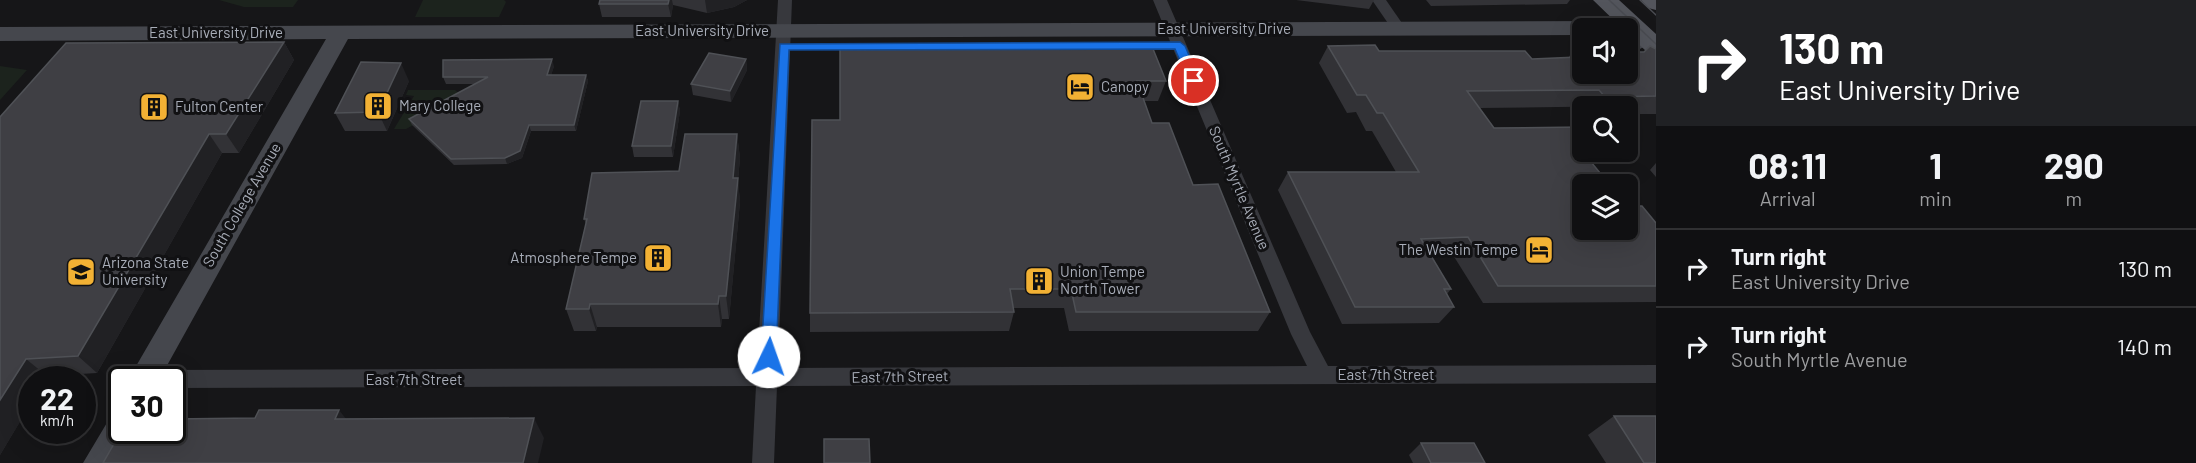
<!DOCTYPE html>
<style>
body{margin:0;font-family:Barlow,sans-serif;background:#1e1e20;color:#f1f3f6;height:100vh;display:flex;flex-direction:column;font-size:22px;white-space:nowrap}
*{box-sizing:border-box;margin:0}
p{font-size:20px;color:#9c9d9f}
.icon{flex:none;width:33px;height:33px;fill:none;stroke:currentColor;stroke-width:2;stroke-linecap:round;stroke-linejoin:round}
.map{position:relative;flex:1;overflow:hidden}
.panel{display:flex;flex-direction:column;background:#101012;width:540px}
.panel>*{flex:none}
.top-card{background:#202124;color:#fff;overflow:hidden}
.tools{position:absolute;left:1572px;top:18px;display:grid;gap:12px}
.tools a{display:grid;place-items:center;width:66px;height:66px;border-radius:9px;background:#101012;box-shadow:0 6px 24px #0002,0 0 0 2px #303032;font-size:30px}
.speed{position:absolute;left:18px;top:366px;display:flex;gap:12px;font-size:30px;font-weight:700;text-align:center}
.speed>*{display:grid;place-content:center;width:78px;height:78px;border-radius:50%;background:#101012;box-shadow:0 6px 24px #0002,0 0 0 2px #303032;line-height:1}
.speed small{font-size:15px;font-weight:400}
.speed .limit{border:3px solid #111;border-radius:9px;background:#fff;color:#111}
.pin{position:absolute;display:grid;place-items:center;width:51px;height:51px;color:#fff;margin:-26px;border:3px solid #fff;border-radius:50%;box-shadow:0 2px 6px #0007}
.me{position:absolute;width:66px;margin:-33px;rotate:3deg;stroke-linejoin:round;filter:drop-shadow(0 0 4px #0008)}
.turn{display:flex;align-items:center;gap:21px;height:126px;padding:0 24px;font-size:27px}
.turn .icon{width:78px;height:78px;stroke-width:2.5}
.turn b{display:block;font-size:42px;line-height:51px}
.eta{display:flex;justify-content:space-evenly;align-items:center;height:102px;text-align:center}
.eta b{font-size:36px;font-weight:700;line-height:42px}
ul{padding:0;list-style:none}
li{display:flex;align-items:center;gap:18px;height:78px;padding:0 24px;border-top:2px solid #303032}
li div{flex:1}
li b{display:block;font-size:22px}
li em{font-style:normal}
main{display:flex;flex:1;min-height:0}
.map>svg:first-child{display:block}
.green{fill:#1c231d}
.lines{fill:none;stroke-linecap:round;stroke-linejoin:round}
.street{fill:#37383d;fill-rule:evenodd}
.secondary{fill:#45474d;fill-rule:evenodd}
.primary{fill:#53555c;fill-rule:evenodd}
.tram{stroke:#4a4c52;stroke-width:1.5}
.wall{fill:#323236}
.shaded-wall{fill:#212124}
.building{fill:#3f3f44;stroke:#4f5156;stroke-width:1.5}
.route{fill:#1a73e8;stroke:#114b97;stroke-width:1.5}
.labels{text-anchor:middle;stroke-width:6;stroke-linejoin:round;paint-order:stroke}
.street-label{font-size:15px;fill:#a8adb8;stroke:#111113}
.poi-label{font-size:15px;fill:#a8adb8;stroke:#111113;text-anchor:start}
</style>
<main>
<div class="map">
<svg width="1656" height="463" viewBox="0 0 1656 463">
<rect width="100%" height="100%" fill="#161618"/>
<!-- green -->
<g class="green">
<path d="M219 0H298L293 7H244Z"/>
<path d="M423 0H504L506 2 499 17H415Z"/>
<path d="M0 66 27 70 0 100Z"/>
<path d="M408 90H455L464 98 406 129H394L414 96 406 95Z"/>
</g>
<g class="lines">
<!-- street -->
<g class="street">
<path d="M778 0H792L778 368 1307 366 1291 334 1153 0H1167L1310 332 1328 366 1656 365V383L777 386 774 463H752L756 386 172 388V380H133L136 373 143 370 757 368Z"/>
<path d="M1372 0H1386L1406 29 1404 32H1394Z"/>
</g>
<!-- secondary -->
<g class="secondary">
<path d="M1619 21 1627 23 1630 28 1628 31V28H1582V35L348 39 159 380H128L326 39 0 41V27Z"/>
<path d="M1644 29 1652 31 1655 36C1649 46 1639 51 1628 51V37Z"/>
<path d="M122 412V430H136L118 463H83L111 416Z"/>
</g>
<!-- primary -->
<g class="primary">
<path d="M1593 0H1619L1656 34V55L1647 52 1628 34V28H1622Z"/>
<path d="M1641 0H1656V10L1648 8Z"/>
</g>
<!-- tram -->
<g class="tram">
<path d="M1609 0 1656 44"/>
<path d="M1640 0 1656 15"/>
</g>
</g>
<!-- wall -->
<g class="wall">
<path d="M600 0H747L734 7 707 13 673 5 671 17H602L599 4Z"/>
<path d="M1296 0H1374L1369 9Z"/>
<path d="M1426 0H1570L1567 4 1431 6Z"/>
<path d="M284 42 294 60 239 153H222L97 373 47 376 0 455V117Z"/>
<path d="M1151 44 1166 81 1158 101H1144L1152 123 1193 185 1270 312 1258 331H1069L1064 308H1013L1014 312 1009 331 810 332V313L839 120Z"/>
<path d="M1328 46 1379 51 1532 59 1568 58 1573 51 1644 52 1656 49V114H1628V106L1480 108 1494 128 1582 152H1607L1597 163H1595L1593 165 1582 184 1656 223V302L1483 303 1453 255H1431L1451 289 1447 294 1454 307 1439 323 1342 324 1278 190 1288 172H1396L1372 131H1366L1356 112 1347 113 1319 63Z"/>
<path d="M746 59 747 70 731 102 693 95 691 84Z"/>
<path d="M554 66 551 75H586L588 81 576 131H531L522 158 507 164 454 165 412 125 409 119 476 84H446L443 77Z"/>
<path d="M409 81 387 131H345L335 113Z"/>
<path d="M678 101 680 111 673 157H634L632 146Z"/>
<path d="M737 134 740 158 738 180 740 202 729 319H722L721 327H597L596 331H574L566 309 586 224 584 219 679 171Z"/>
<path d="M1656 163V177L1650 170Z"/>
<path d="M1614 416 1656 463H1606L1588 435Z"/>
<path d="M1421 443 1485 463H1413L1409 455Z"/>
</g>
<!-- shaded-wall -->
<g class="shaded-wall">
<path d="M669 0H672L673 5 671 17 668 4Z"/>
<path d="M705 0H747L734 7 707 13Z"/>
<path d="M284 42 294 60 239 153 226 134Z"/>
<path d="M552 59 554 66 549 82 547 75Z"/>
<path d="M746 59 747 70 731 102 730 91Z"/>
<path d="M401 63 409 81 387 131 378 112Z"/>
<path d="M586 75 588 81 576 131 574 125Z"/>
<path d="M678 101 680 111 673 157 671 146Z"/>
<path d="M529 125 531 131 522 158 507 164 505 158Z"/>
<path d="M209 134 222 153 97 373 78 356Z"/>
<path d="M737 134 740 158 738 180 740 202 729 319 726 296 733 178Z"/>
<path d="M719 296 722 319 721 327 718 304Z"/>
<path d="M590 304 597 327 596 331 589 309Z"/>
<path d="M26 359 47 376 45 380H32V402L0 455V400Z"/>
<path d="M339 410 354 429 335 419Z"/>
<path d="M534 418 544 438 538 463H523Z"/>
</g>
<!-- building -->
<g class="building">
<path d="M600 0H669L668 4H599Z"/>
<path d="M284 42 226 134H209L78 356 26 359 0 400V117L66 43Z"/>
<path d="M840 44H1151L1166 81H1137L1152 123H1169L1193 185 1218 184 1270 312H1076L1071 289H1010L1014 312 810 313 812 120H840Z"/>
<path d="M1375 45 1379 51H1525L1532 59 1578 57 1573 51H1582V74H1628V52H1644L1650 46 1656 49V96L1605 97 1599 90 1467 91 1494 128 1582 127V152H1596L1600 157H1587L1609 184H1582V230H1628V206H1642L1656 223V286H1498L1468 237 1421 239 1451 289H1444L1454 307H1355L1288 172H1419L1383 113H1377L1366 95H1357L1328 46Z"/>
<path d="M709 53 746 59 730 91 691 84Z"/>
<path d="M552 59 547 75H586L574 125H529L520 151 505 158 451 159 409 119 488 77H443V60Z"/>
<path d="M361 62 401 63 378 112 335 113Z"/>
<path d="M641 101H678L671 146H632Z"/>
<path d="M685 134H737L733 178H738L726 296H719L718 304H590L589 309H566L587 219H584L592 173 679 171Z"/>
<path d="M259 410H339L335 419 534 418 523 463H103L122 430H172V419L255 418Z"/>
<path d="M1614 416H1656V463H1644Z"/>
<path d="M824 439H869L870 463H824Z"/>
<path d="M1421 443H1474L1485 463H1431Z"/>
</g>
<!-- route -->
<path class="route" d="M1180 42 1185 46 1200 81 1198 84H1190L1175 49 789 50 776 357 774 362H763L761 357 780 44Z"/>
<!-- icons -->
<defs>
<g id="hotel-square" transform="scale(1.5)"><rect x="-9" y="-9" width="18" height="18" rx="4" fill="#f2b134" stroke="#111113"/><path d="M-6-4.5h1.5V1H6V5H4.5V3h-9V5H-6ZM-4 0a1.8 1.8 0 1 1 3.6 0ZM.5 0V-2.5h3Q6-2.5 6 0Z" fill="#111"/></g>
<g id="building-square" transform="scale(1.5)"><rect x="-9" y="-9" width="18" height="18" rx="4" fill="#f2b134" stroke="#111113"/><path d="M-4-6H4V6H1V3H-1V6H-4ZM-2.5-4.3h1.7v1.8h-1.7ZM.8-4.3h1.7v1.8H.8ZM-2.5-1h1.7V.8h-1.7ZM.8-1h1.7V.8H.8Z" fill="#111"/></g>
<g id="university-square" transform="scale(1.5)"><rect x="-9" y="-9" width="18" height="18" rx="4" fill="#f2b134" stroke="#111113"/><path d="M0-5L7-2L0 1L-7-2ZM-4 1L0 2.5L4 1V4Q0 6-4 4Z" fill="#111"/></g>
</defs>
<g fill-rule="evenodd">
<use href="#hotel-square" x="1080" y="87"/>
<use href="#building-square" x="378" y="106"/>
<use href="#building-square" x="154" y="107"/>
<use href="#hotel-square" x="1539" y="250"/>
<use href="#building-square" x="658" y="258"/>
<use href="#university-square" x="81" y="272"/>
<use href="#building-square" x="1039" y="281"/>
</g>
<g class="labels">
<!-- street labels -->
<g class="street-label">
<text x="1224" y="34">East University Drive</text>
<text x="702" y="36">East University Drive</text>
<text x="216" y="38">East University Drive</text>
<text transform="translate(1239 188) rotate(67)" y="5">South Myrtle Avenue</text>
<text transform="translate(242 205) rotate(-60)" y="5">South College Avenue</text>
<text x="1386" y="380">East 7th Street</text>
<text transform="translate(900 377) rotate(-1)" y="5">East 7th Street</text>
<text x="414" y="385">East 7th Street</text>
</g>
<!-- poi labels -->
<g class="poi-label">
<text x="1101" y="92">Canopy</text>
<text x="399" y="111">Mary College</text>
<text x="175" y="112">Fulton Center</text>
<text x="1518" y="255" text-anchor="end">The Westin Tempe</text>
<text x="637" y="263" text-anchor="end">Atmosphere Tempe</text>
<text x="102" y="268">Arizona State<tspan x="102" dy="17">University</tspan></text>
<text x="1060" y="277">Union Tempe<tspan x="1060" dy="17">North Tower</tspan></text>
</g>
</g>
</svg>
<div class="tools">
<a><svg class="icon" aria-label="sound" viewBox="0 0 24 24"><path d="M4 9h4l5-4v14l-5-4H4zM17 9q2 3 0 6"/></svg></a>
<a><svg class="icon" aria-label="search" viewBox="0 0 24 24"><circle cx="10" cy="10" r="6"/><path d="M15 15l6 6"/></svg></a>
<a><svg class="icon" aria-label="layers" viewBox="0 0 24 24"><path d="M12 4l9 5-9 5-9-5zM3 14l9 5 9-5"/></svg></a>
</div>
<div class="speed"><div>22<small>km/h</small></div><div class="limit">30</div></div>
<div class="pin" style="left:1194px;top:81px;background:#d93025"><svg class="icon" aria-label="arrive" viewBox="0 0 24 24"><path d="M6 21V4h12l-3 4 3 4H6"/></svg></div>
<svg class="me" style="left:769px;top:357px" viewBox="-20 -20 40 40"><circle r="19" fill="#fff"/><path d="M0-13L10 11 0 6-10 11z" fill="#1a73e8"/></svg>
</div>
<section class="panel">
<div class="top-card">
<div class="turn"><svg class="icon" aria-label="right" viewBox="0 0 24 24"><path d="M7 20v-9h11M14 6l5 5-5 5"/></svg><div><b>130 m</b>East University Drive</div></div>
</div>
<div class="eta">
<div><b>08:11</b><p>Arrival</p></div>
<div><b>1</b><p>min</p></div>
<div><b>290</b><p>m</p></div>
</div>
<ul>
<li><svg class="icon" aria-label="right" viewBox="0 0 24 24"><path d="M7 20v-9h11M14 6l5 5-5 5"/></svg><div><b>Turn right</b><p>East University Drive</p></div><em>130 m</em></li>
<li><svg class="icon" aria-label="right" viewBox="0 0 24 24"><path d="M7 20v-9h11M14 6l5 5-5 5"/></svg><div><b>Turn right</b><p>South Myrtle Avenue</p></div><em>140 m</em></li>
</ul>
</section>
</main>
